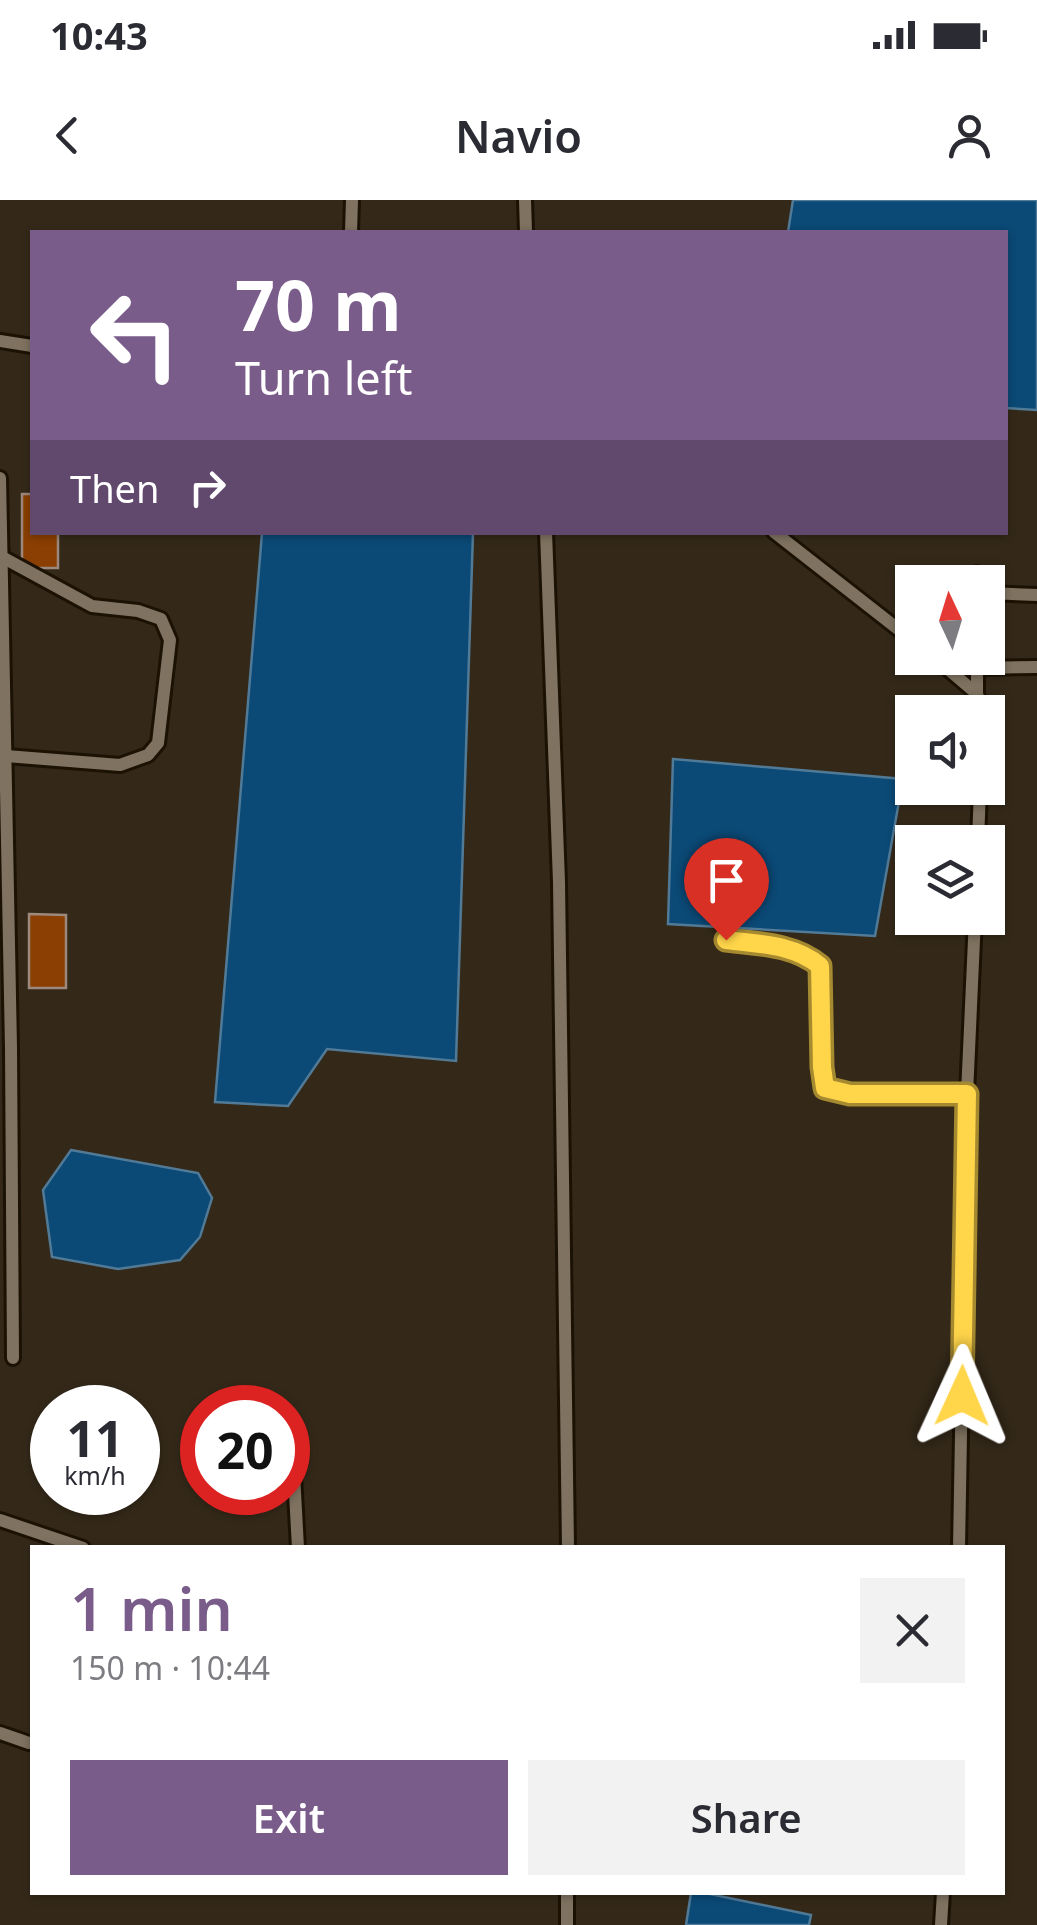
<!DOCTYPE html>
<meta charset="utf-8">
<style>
body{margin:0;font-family:"Noto Sans",sans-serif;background:#f2f2f3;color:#2b2b33;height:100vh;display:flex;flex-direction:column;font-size:38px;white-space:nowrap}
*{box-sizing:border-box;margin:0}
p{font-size:32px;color:#7c7c81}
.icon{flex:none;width:55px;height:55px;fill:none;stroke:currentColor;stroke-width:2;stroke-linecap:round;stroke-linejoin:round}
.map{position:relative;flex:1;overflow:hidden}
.panel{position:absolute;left:30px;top:1345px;width:975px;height:350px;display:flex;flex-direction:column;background:#fff;border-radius:0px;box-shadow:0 2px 8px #0004}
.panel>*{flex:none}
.guide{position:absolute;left:30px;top:30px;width:978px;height:305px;border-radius:0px;box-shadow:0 2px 8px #0004;background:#7a5c8a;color:#fff;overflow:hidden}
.needle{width:65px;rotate:356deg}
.fabs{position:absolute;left:895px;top:365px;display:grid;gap:20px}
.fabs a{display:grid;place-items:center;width:110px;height:110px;border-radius:0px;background:#fff;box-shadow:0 2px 8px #0004;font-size:50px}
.speed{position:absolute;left:30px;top:1185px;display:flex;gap:20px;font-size:50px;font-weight:700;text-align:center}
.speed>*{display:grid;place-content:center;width:130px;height:130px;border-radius:50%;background:#fff;box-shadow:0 2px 8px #0004;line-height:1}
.speed small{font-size:25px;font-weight:400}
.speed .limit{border:15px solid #d22;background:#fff;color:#111}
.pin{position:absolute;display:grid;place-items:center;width:85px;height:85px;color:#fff;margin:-102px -42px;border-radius:50% 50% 50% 0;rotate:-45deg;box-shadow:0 0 10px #0007}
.pin .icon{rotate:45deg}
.me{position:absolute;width:110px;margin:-55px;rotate:1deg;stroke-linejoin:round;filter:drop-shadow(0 0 8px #0008)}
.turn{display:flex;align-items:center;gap:35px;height:210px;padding:0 40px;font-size:45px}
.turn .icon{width:130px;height:130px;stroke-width:2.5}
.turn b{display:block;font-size:70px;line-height:85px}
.then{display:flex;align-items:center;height:95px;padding:0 40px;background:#0003;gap:20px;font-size:38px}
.round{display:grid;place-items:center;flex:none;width:105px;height:105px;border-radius:0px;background:#f2f2f3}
.overview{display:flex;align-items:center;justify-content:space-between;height:170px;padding:0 40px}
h1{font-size:60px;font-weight:600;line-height:75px;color:#7a5c8a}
.cta{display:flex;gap:20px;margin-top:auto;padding:20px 40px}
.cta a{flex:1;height:115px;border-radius:0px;background:#7a5c8a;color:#fff;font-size:40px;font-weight:600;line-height:115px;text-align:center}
.cta a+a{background:#f2f2f3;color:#2b2b33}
.status{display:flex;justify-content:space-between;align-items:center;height:70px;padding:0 50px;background:#fff;direction:ltr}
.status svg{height:28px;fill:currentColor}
header{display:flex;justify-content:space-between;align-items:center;height:130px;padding:0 40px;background:#fff;font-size:45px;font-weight:600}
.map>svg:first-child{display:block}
.water{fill:#0b4976;stroke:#517a97;stroke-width:2.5}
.building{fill:#8b3f02;stroke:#9d887c;stroke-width:2.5}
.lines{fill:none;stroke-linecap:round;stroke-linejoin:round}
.lane-casing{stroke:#1c1204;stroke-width:18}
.lane{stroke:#7f7260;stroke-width:12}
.route-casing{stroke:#a68a30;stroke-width:25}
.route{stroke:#ffd54a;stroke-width:18}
</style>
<div class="status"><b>10:43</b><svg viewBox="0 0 49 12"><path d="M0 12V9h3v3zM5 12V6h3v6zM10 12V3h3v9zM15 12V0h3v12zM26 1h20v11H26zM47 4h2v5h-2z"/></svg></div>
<header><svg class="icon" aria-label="back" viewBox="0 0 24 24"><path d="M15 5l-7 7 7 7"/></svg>Navio<svg class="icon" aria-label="person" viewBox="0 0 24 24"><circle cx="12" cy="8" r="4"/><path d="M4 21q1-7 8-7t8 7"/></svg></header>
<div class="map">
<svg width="1037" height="1725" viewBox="0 0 1037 1725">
<rect width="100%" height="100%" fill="#342919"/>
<!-- water -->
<g class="water">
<path d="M793 0H1037V210L1005 208V32H788Z"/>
<path d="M262 333H473L456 861 327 849 288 906 215 902Z"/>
<path d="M673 559 903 579 875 736 668 724Z"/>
<path d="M71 950 198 973 212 998 200 1037 180 1060 118 1069 52 1057 43 990Z"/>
<path d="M691 1693H705L811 1715 809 1725H686Z"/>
</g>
<!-- building -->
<g class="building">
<path d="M22 294H32V332H58V368H22Z"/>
<path d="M29 714 66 715V788H29Z"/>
</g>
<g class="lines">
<!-- lane casing -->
<g class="lane-casing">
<g id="lane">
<path d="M525 0 526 32"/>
<path d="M351 32 352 0"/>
<path d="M0 141 32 146"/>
<path d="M0 278 11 848 13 1158"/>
<path d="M546 332 559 682 568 1348"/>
<path d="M774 332 912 440"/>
<path d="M2 357 92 406 138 411 161 419 170 440 158 543 148 555 120 565 6 556"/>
<path d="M977 373V382"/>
<path d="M988 393 1037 395"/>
<path d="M935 458 977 494 983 512"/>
<path d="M977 458V494"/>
<path d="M977 468 1037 467"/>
<path d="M978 642 980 588"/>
<path d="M726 740C758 744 794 744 820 766L822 867 825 887 850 894H967"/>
<path d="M294 1274 298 1348"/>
<path d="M0 1320 83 1348"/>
<path d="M959 1348 967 894 975 718"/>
<path d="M0 1533 29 1543"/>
<path d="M567 1725V1692"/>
<path d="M941 1725 943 1692"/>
</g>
</g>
<!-- lane -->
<use href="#lane" class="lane"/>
</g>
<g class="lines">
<!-- route casing -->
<g class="route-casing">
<path id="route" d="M726 740C758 744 794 744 820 766L822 867 825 888 850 894H967L962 1196"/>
</g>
<!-- route -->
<use href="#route" class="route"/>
</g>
</svg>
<div class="fabs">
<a><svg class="needle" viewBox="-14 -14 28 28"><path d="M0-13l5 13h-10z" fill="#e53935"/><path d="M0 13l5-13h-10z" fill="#7c7c81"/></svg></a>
<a><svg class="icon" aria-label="sound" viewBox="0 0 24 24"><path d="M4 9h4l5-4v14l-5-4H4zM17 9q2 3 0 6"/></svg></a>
<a><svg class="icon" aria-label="layers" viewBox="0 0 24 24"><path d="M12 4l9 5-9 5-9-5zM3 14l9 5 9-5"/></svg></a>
</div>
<div class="speed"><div>11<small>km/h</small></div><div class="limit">20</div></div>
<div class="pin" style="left:726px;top:740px;background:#d93025"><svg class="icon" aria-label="arrive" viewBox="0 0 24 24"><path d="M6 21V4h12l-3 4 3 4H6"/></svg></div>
<svg class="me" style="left:962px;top:1196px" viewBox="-20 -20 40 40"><path d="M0-17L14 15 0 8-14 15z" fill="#ffd54a" stroke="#fff" stroke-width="4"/></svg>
<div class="guide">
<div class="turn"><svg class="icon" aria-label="left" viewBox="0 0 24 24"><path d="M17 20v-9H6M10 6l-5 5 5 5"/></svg><div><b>70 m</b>Turn left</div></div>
<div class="then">Then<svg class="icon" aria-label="right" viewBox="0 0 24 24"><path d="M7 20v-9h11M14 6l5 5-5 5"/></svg></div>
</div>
<section class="panel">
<div class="overview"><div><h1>1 min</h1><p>150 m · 10:44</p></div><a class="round"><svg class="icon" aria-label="close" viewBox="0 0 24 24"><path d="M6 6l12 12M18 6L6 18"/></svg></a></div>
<div class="cta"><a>Exit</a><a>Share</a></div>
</section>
</div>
